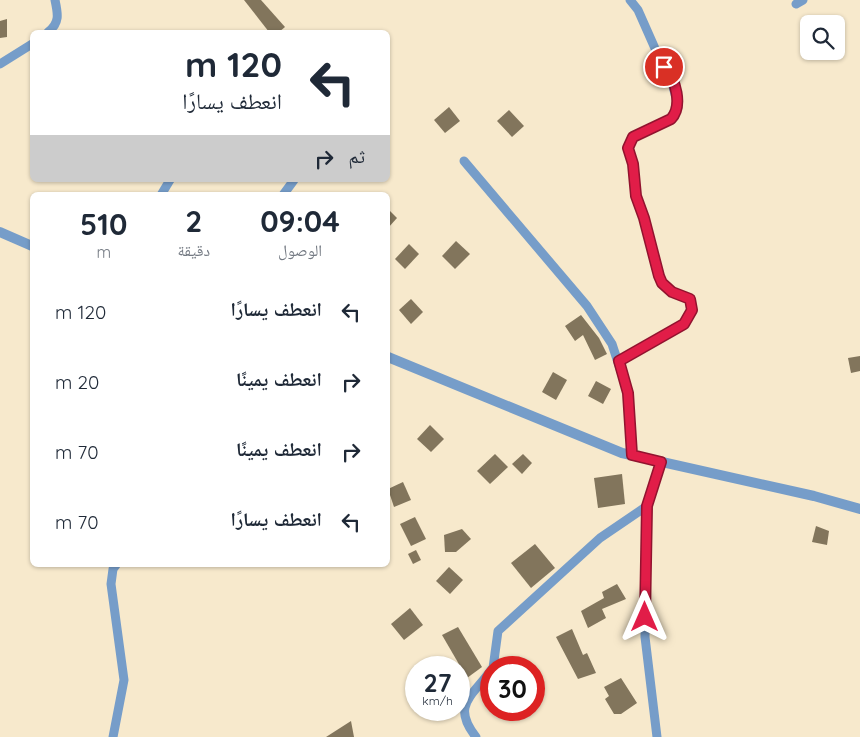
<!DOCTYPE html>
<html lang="ar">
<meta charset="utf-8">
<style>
body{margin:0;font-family:Quicksand,"Noto Naskh Arabic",sans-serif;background:#f2f2f3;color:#1f2937;direction:rtl;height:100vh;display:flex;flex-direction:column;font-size:19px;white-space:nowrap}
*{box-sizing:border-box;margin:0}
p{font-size:16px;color:#747a83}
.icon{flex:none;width:28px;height:28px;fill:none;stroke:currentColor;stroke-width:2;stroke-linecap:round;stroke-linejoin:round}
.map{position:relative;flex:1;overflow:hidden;direction:ltr}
.side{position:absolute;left:30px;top:192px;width:360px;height:375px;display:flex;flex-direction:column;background:#fff;border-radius:8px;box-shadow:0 1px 4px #0004;direction:rtl}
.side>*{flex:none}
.hud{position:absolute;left:30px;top:30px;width:360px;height:152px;border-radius:8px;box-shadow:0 1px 4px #0004;direction:rtl;background:#fff;color:#1f2937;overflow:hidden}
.fabs{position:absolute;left:800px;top:15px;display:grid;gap:10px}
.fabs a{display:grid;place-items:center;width:45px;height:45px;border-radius:8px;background:#fff;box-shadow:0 1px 4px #0004;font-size:25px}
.speed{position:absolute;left:405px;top:656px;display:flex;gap:10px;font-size:25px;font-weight:700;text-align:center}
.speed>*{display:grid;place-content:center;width:65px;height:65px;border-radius:50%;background:#fff;box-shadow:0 1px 4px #0004;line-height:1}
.speed small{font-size:12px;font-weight:400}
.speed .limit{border:8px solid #d22;background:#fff;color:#111}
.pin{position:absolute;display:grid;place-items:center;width:42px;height:42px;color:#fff;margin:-21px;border:2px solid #fff;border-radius:50%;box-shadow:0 1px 5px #0007}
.me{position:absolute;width:55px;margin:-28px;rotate:0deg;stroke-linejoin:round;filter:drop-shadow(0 0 4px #0008)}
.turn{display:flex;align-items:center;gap:18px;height:105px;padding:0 25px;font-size:22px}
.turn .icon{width:65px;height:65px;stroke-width:2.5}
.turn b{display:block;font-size:35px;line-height:42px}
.then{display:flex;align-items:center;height:48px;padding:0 25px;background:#0003;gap:10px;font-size:19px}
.eta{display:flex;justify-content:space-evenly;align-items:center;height:85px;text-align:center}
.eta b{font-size:30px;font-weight:800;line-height:35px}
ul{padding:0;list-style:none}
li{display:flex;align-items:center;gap:15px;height:70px;padding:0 25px}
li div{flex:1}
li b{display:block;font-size:19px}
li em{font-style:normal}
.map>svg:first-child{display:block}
.building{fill:#82755c}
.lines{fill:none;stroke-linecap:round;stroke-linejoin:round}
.minor{stroke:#769dc9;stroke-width:9}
.tertiary{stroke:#769dc9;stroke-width:10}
.route-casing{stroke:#92132f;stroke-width:12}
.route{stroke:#e11d48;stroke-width:9}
</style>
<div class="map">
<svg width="860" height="737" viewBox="0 0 860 737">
<rect width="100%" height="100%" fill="#f7e9cc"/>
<!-- building -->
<g class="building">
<path d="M244 0H261L285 27 279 32H269Z"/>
<path d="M7 19V37L0 38V21Z"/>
<path d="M449 107 460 121 445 133 434 120Z"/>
<path d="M509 110 524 126 512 137 497 121Z"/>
<path d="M388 209 397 218 388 228Z"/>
<path d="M456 241 470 254 455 269 442 256Z"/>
<path d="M409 244 419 254 405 269 395 259Z"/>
<path d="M411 299 423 312 411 324 399 310Z"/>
<path d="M581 315 599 338 607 354 595 360 583 335 575 341 565 326Z"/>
<path d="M860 356V371L851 373 848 358Z"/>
<path d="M553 372 567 380 556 400 542 392Z"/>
<path d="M596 381 611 389 603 404 588 396Z"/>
<path d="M430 425 444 439 431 452 417 439Z"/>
<path d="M495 454 508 467 490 484 477 471Z"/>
<path d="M523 454 532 463 522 474 512 464Z"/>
<path d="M622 474 625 504 598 508 594 478Z"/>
<path d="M403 482 411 500 394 507 388 489Z"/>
<path d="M415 517 426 539 411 546 400 524Z"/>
<path d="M816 526 829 531 827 545 812 542Z"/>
<path d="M462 529 471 539 456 552H445L444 535Z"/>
<path d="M535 544 555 568 531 588 511 563Z"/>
<path d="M416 550 421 560 413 564 408 554Z"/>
<path d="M449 567 463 580 450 594 436 581Z"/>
<path d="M617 584 626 599 602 609 606 618 588 628 581 611 604 598 602 592Z"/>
<path d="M410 608 423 625 404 640 391 624Z"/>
<path d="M458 627 482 667 467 678 442 635Z"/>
<path d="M572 629 583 655 587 653 596 673 578 679 556 637Z"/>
<path d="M621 678 637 703 621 714H614L605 699 609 696 604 687Z"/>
<path d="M351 721 354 737H326Z"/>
</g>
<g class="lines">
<!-- minor -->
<g class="minor">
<path d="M796 4 803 0"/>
<path d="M48 32C60 23 58 14 55 0"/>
<path d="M0 64 32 44"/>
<path d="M464 161 587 306 612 344 628 393 632 455"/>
<path d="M161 195 170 180"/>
<path d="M283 195 294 180"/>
<path d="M619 361 683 324 692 311 690 299 672 292 662 283 644 218 637 201 633 164 628 149 633 137 671 119 678 105 669 72 661 62 638 10 630 0"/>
<path d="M493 668 498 631 600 538 647 506"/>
<path d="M113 737 124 680 111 584 113 569 116 565"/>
<path d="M476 737C451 705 472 697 491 670"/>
<path d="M657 737 645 637 646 520 647 506 661 463"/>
</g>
<!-- tertiary -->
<g class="tertiary">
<path d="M0 232 32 246"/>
<path d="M388 357 622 453 814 496 860 509"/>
</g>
</g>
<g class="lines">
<!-- route casing -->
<g class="route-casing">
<path id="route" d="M645 617 647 506 661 462 632 455 628 393 619 361 684 324 692 310 690 299 672 292 662 283 659 276 644 218 636 196 633 164 628 148 633 137 671 119C683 106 676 79 664 67"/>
</g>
<!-- route -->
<use href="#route" class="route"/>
</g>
</svg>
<div class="fabs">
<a><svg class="icon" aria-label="search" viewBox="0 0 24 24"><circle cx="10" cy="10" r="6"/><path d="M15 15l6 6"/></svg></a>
</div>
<div class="speed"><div>27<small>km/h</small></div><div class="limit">30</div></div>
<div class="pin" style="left:664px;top:67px;background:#d93025"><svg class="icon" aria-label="arrive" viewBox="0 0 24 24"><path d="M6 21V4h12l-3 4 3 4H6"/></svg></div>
<svg class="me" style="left:645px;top:617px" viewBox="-20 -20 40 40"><path d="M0-17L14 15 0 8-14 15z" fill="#e11d48" stroke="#fff" stroke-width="4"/></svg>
<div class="hud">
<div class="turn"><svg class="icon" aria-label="left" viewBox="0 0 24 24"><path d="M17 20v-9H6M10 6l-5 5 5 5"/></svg><div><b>120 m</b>انعطف يسارًا</div></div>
<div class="then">ثم<svg class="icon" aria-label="right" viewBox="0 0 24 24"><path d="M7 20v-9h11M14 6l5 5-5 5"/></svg></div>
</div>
<section class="side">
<div class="eta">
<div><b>09:04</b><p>الوصول</p></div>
<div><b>2</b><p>دقيقة</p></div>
<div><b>510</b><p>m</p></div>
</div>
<ul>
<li><svg class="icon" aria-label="left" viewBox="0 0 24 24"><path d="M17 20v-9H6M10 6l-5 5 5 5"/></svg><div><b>انعطف يسارًا</b></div><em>120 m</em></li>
<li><svg class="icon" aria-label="right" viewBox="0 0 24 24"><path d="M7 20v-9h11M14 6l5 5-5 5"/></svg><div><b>انعطف يمينًا</b></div><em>20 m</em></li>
<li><svg class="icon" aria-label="right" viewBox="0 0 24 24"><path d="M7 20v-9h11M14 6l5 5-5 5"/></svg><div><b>انعطف يمينًا</b></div><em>70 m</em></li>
<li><svg class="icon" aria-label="left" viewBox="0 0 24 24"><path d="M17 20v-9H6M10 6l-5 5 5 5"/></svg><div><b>انعطف يسارًا</b></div><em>70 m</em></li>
</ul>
</section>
</div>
